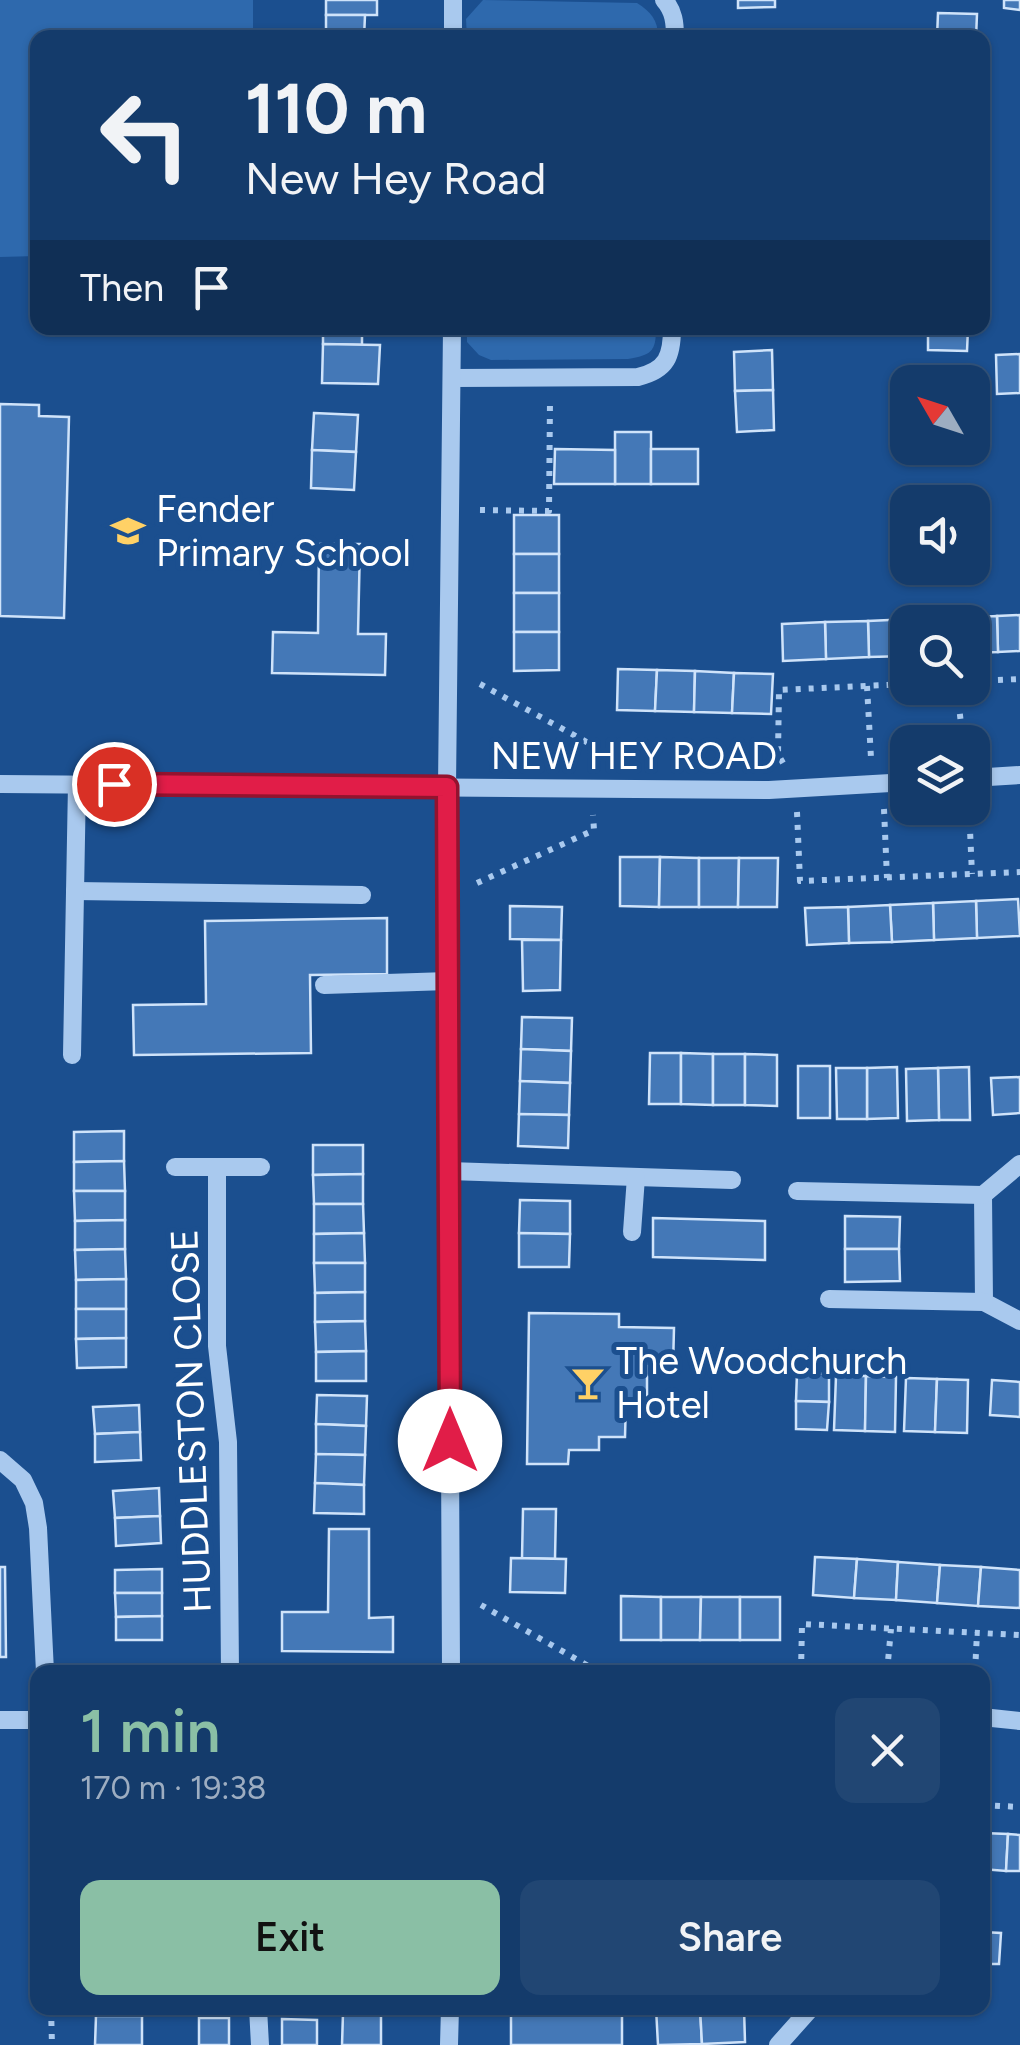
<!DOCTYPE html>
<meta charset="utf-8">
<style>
body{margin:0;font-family:Figtree,sans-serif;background:#214673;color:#f1f3f6;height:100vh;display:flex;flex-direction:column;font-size:38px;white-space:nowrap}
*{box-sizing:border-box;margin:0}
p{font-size:32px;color:#9dadc1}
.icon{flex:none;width:55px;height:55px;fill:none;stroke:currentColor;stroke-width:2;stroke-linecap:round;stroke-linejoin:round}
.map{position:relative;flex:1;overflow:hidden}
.side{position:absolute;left:30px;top:1665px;width:960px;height:350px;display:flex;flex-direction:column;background:#143b6b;border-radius:20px;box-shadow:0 2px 8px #0004,0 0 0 2px #33557e}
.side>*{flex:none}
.top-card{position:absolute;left:30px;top:30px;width:960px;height:305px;border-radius:20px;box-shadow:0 2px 8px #0004,0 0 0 2px #33557e;background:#143b6b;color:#f1f3f6;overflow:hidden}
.needle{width:65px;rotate:309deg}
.controls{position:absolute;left:890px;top:365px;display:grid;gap:20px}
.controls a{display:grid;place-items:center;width:100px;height:100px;border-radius:20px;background:#143b6b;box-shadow:0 2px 8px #0004,0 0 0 2px #33557e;font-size:50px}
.pin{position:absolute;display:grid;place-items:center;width:85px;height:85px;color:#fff;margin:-42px;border:5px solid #fff;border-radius:50%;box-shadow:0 2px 10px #0007}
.me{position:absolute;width:110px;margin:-55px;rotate:0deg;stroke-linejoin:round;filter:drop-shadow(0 0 8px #0008)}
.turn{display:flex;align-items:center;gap:35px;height:210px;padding:0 50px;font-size:45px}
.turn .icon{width:130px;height:130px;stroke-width:2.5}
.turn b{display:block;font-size:70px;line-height:85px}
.then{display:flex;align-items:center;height:95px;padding:0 50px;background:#0003;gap:20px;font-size:38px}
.round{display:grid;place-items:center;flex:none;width:105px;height:105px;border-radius:20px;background:#214673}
.overview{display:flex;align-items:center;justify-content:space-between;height:170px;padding:0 50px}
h1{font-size:60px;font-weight:600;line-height:75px;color:#8abfa5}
.cta{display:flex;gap:20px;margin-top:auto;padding:20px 50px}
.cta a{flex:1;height:115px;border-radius:20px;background:#8abfa5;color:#111;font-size:40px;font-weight:600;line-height:115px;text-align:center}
.cta a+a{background:#214673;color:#f1f3f6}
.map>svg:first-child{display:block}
.green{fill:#2e69ad}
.building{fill:#4478b7;stroke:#cfe3fa;stroke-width:2.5}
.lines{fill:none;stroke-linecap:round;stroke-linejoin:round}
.path{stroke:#a9c9ee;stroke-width:6;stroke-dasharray:5 8;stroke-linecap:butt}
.minor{stroke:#a9c9ee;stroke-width:18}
.route-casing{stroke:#92132f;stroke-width:25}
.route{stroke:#e11d48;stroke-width:18}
.labels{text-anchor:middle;stroke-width:10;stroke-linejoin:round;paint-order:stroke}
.poi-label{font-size:38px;fill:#fff;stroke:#1b4f8f;text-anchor:start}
.street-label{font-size:38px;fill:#fff;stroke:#1b4f8f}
</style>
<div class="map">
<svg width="1020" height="2045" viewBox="0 0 1020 2045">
<rect width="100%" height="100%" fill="#1b4f8f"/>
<!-- green -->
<g class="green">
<path d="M0 0H253V37L38 38 37 256 0 257Z"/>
<path d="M483 0 637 3C651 12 658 20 658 37H467L466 19Z"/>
<path d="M467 328H656C656 352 651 355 628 359L491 360 479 355 467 342Z"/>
</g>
<!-- building -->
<g class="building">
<rect x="326" y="0" width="51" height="15"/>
<path d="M738 0H775V7L738 8Z"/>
<path d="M1004 0H1020V10L1004 8Z"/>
<path d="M938 13 977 14 976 38H937Z"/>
<path d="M326 15H365L364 38H326Z"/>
<path d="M323 328H362V345L323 344Z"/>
<path d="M928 328H968L967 351 928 350Z"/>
<path d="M323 344 380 345 378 384 322 383Z"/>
<path d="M772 350 773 390 735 391 734 352Z"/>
<path d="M1020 354V393L997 394 996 355Z"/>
<path d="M773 390 774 430 737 432 735 391Z"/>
<path d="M0 404 39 405V416L69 417 64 618 0 616Z"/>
<path d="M314 413 358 415 356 452 312 450Z"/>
<rect x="615" y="432" width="36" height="52"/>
<path d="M555 449 615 450V484H554Z"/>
<rect x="651" y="449" width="47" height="35"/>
<path d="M312 450 356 452 354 490 311 488Z"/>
<rect x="514" y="515" width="45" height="39"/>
<path d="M319 544H360L358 634H386L385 675 272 673 273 632 318 633Z"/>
<rect x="514" y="554" width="45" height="39"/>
<rect x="514" y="593" width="45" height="39"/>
<path d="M1020 615V651L998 652 997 616Z"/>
<path d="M997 616 998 652 972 653V622H954V618Z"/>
<path d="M954 618V622H911V619Z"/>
<path d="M911 619V622H908V656L869 657 868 621Z"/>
<path d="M868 621 869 657 826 659 825 622Z"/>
<path d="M825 622 826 659 783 661 782 624Z"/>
<path d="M514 632H559V670L514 671Z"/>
<path d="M618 669 657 670 655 711 617 710Z"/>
<path d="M657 670 695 671 694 712 655 711Z"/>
<path d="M695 671 734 673 732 713 694 712Z"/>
<path d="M734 673 773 674 771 714 732 713Z"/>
<path d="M620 857H660L659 907 620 906Z"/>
<path d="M660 857 699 858V907H659Z"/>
<path d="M699 858H739L738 907H699Z"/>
<path d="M739 858H778L777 907H738Z"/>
<path d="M1018 899 1020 936 977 938 976 901Z"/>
<path d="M976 901 977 938 934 940 933 903Z"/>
<path d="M933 903 934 940 892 942 890 905Z"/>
<path d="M890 905 892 942 849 943 848 907Z"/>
<path d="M510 906 562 907 561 940 510 939Z"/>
<path d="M848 907 849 943 807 945 805 908Z"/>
<path d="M387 918V974L310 975 311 1053 134 1055 133 1005 206 1004 205 921Z"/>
<path d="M522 940H561L560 990 523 991Z"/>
<path d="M522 1017 572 1018 571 1051 521 1049Z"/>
<path d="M521 1049 571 1051 570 1083 520 1081Z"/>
<path d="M650 1053H681V1104H649Z"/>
<path d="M681 1053 713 1054V1105L681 1104Z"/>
<rect x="713" y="1054" width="32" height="51"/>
<path d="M745 1054 777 1055V1106L745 1105Z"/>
<rect x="798" y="1066" width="32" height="52"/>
<path d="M897 1067 898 1118 867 1119V1068Z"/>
<path d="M969 1067 970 1120H939L938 1068Z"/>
<path d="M836 1068H867V1119H837Z"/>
<path d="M938 1068 939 1120 907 1121 906 1069Z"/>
<path d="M1020 1077V1113L993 1115 991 1078Z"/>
<path d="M520 1081 570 1083 569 1115 519 1114Z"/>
<path d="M519 1114 569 1115 568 1148 518 1146Z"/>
<path d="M124 1131V1161L74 1162V1132Z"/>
<path d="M313 1145H363V1174L313 1175Z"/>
<path d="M124 1161 125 1191H74V1162Z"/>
<path d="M363 1174V1204H314L313 1175Z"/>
<path d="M74 1191H125V1220L75 1221Z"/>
<path d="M520 1200 570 1201V1234L519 1233Z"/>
<path d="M314 1204H363L364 1233 314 1234Z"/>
<path d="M845 1216 900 1217 899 1249H845Z"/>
<path d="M653 1218 765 1221V1260L653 1257Z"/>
<path d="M125 1220V1249L75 1250V1221Z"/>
<path d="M364 1233 365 1263H314V1234Z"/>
<path d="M519 1233 570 1234 569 1267H519Z"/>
<path d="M125 1249 126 1279 76 1280 75 1250Z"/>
<path d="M845 1249H899L900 1281 845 1282Z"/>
<path d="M314 1263H365V1292L315 1293Z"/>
<path d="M126 1279V1309H76V1280Z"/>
<path d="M365 1292V1321L315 1322V1293Z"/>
<path d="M76 1309H126V1338L76 1339Z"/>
<path d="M529 1313 619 1314V1327L674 1328 673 1367 647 1366V1399H626L625 1437H599V1450H569L568 1464H527Z"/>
<path d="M365 1321 366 1351 316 1352 315 1322Z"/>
<path d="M126 1338V1367L77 1368 76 1339Z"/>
<path d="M366 1351V1381H316V1352Z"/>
<path d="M797 1373 829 1374V1402L796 1401Z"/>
<path d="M836 1376H866L865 1431 834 1430Z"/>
<path d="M866 1376 896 1377 895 1432 865 1431Z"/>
<path d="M906 1378 937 1379 935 1432 904 1431Z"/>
<path d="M937 1379 968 1380 967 1433 935 1432Z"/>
<path d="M992 1380 1020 1382V1417L990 1415Z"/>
<path d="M317 1395 367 1396 366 1426 316 1424Z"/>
<path d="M796 1401 829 1402 827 1430 796 1429Z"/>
<path d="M139 1405 140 1432 95 1434 93 1407Z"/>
<path d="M316 1424 366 1426 365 1455 316 1454Z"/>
<path d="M140 1432 141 1460 95 1462V1434Z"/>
<path d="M316 1454 365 1455 364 1485 315 1483Z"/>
<path d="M315 1483 364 1485V1514L314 1513Z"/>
<path d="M159 1488 160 1516 115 1518 113 1491Z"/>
<path d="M523 1509H556L555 1559 522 1558Z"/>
<path d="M160 1516 161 1543 116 1546 115 1518Z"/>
<path d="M329 1529H369V1618L393 1617V1652L282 1651V1612H328Z"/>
<path d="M815 1557 857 1559 854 1598 813 1595Z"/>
<path d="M511 1558 566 1559 565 1593 510 1592Z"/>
<path d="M857 1559 898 1562 896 1600 854 1598Z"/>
<path d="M898 1562 940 1565 937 1603 896 1600Z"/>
<path d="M940 1565 981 1567 978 1606 937 1603Z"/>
<path d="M0 1567H5L6 1657H0Z"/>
<path d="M981 1567 1020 1570V1608L978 1606Z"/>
<path d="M162 1569V1593H115V1570Z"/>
<path d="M115 1593H162V1616L116 1617Z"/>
<path d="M621 1596 661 1597V1640H621Z"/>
<path d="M661 1597H701L700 1640H661Z"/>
<path d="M701 1597H740V1640H700Z"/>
<rect x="740" y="1597" width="40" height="43"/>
<path d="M162 1616V1640H116V1617Z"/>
<path d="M982 1833 1008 1834 1006 1871 982 1869Z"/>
<path d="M1008 1834 1020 1835V1871H1006Z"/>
<path d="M982 1932 1001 1933 999 1964H982Z"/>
<rect x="96" y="2008" width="46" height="8"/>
<rect x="343" y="2008" width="38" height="5"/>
<path d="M537 2008H575V2012H622V2045H511V2014H537Z"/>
<path d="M656 2008H700L702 2044 658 2045Z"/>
<path d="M700 2008H744L745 2042 702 2044Z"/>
<path d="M343 2013H381V2045H342Z"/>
<path d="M96 2016H142V2045H95Z"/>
<rect x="199" y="2018" width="30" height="27"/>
<path d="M282 2019 317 2020V2045H282Z"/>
</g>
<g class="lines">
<!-- path -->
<g class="path">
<path d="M480 510 549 511 550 401"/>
<path d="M972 681 1020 679"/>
<path d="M480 684 594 746 596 763"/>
<path d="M867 686 871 758"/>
<path d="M957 688 963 742"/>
<path d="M783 763 778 754 779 690 908 684"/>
<path d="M969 808 972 874"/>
<path d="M884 809 887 878"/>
<path d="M797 812 800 881 1020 872"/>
<path d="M477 883 594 830 593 815"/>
<path d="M481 1605 599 1672"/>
<path d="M801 1672 802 1624 1020 1635"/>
<path d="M887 1672 891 1629"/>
<path d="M975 1672 977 1633"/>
<path d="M982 1805 1020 1807"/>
<path d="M51 2008 52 2045"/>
</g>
<!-- minor -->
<g class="minor">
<path d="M664 0C674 11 675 23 675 38"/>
<path d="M453 38V0"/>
<path d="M452 378 638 377C667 370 672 356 672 328"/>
<path d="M972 778 1020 775"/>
<path d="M0 784 769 790 908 782"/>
<path d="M75 891 362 895"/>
<path d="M324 985 448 981"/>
<path d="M72 1055 77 784"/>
<path d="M1020 1164 983 1195 984 1302 1020 1321"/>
<path d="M175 1167H261"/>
<path d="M217 1167V1346L228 1442 230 1672"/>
<path d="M449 1171 732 1180"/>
<path d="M797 1191 983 1195"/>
<path d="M632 1232 636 1177"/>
<path d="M829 1299 984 1302"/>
<path d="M0 1460 23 1480 34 1503 38 1528 45 1672"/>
<path d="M451 1672 447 787 452 328"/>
<path d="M982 1717 1020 1721"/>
<path d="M0 1720H38"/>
<path d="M258 2008 260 2045"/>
<path d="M449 2045 450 2008"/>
<path d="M778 2045 811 2008"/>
</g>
</g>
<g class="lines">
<!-- route casing -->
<g class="route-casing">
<path id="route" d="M114 784 447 787 450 1441"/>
</g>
<!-- route -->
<use href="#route" class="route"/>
</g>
<!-- icons -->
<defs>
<g id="school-bare" transform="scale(2.7)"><path d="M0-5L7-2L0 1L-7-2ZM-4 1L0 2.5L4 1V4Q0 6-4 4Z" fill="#ffd166" stroke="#1b4f8f" stroke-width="2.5" paint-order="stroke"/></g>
<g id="bar-bare" transform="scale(2.7)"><path d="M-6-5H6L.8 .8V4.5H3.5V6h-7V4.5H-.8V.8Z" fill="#ffd166" stroke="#1b4f8f" stroke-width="2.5" paint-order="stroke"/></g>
</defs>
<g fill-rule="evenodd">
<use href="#school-bare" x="128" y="531"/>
<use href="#bar-bare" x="588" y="1383"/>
</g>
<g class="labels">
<!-- poi labels -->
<g class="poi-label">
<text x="156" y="522">Fender<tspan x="156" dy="44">Primary School</tspan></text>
<text x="616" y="1374">The Woodchurch<tspan x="616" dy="44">Hotel</tspan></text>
</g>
<!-- street labels -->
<g class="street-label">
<text x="634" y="769">NEW HEY ROAD</text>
<text transform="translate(191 1421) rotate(-92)" y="13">HUDDLESTON CLOSE</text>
</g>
</g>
</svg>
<div class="controls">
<a><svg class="needle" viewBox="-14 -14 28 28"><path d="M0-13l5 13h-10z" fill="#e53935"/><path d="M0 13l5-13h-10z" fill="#9dadc1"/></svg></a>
<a><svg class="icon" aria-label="sound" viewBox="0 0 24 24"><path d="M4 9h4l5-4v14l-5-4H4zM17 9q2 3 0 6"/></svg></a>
<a><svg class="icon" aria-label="search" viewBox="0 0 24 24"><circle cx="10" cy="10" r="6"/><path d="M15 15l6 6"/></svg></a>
<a><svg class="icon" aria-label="layers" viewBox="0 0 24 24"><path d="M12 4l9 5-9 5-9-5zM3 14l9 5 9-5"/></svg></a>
</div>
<div class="pin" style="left:114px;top:784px;background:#d93025"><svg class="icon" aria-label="arrive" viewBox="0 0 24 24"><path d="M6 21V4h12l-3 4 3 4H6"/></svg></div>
<svg class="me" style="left:450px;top:1441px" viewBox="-20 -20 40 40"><circle r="19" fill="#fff"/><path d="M0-13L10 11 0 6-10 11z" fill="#e11d48"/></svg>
<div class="top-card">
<div class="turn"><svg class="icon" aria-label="left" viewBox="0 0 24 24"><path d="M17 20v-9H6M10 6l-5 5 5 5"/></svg><div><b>110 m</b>New Hey Road</div></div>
<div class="then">Then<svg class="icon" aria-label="arrive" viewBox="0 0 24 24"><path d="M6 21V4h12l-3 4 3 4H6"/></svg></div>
</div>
<section class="side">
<div class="overview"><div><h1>1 min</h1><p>170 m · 19:38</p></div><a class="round"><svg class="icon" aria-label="close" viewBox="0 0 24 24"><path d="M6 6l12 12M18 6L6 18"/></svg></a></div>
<div class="cta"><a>Exit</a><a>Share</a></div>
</section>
</div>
